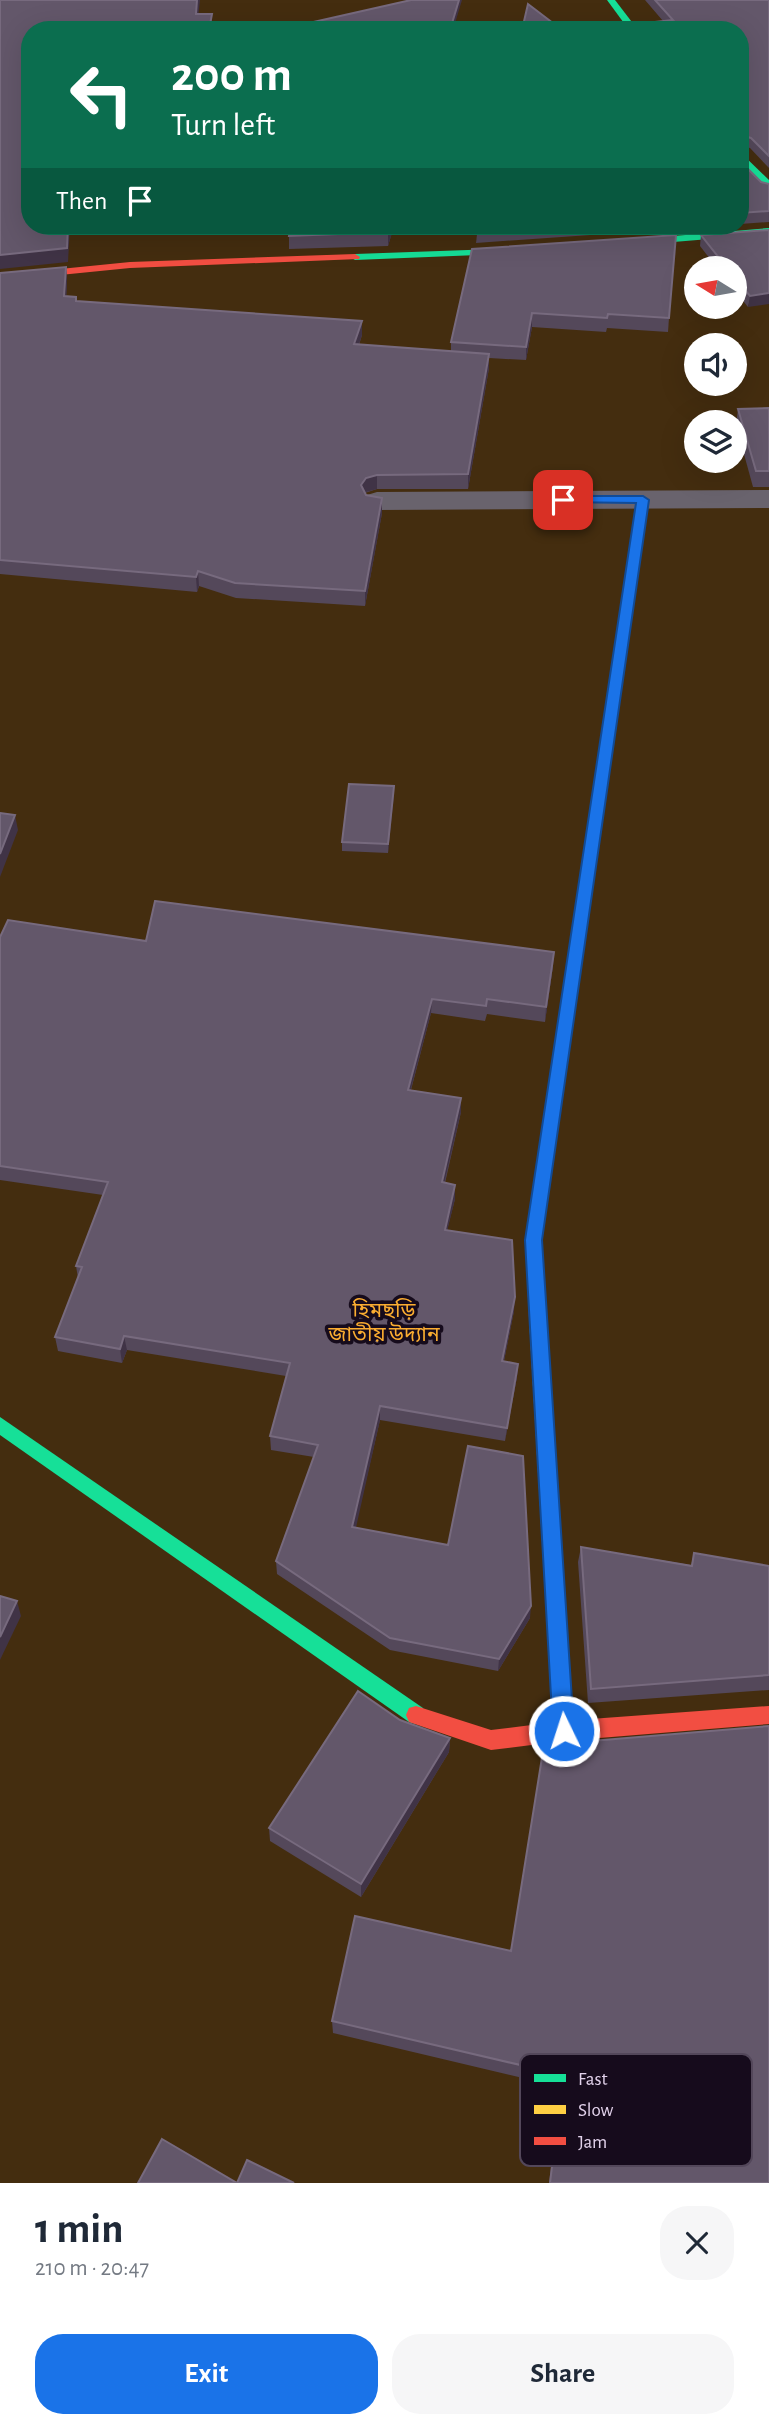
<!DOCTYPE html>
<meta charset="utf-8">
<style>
body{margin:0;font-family:"Alegreya Sans","Noto Sans Bengali",sans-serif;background:#f6f6f7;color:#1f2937;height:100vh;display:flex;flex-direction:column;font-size:26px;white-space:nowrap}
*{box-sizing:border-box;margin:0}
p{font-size:23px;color:#747a83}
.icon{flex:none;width:38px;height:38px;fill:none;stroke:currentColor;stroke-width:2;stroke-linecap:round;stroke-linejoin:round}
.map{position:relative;height:2183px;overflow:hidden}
.drawer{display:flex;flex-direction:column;background:#fff;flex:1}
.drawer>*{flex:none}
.top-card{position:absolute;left:21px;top:21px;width:728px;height:214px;border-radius:28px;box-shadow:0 7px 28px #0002;background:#0b6e4f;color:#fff;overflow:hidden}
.needle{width:46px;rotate:281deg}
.controls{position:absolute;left:684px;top:256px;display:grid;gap:14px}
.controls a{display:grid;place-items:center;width:63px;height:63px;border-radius:50%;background:#fff;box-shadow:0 7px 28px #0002;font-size:35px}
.pin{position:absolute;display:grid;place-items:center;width:60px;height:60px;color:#fff;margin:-30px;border-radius:14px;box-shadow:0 4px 10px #0006}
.me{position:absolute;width:77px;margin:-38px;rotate:356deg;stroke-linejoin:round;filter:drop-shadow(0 0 5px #0008)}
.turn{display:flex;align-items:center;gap:24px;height:147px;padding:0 35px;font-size:32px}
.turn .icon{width:91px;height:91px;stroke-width:2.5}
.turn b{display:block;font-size:49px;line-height:60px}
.then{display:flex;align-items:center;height:66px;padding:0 35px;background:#0003;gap:14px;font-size:26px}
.round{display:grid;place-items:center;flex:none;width:74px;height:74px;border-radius:28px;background:#f6f6f7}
.summary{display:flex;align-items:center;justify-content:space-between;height:119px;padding:0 35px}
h1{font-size:42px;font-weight:700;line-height:52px}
.action{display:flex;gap:14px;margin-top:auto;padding:14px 35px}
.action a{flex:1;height:80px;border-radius:28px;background:#1a73e8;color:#fff;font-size:28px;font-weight:700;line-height:80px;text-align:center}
.action a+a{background:#f6f6f7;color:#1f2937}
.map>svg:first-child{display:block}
.green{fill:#442d0f;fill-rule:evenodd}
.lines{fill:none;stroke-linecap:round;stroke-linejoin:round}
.street{fill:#69636d;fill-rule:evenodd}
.fast{fill:#16e098;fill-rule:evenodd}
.slow{fill:#ffcf43;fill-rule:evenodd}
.jam{fill:#f24e42;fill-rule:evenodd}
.wall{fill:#54485a}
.shaded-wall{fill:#403346}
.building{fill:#63576a;stroke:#776a7e;stroke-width:2}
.route{fill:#1a73e8;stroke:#114b97;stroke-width:2}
.labels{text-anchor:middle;stroke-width:7;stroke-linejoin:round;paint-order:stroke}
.park-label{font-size:21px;fill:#fbad31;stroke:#160b1c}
.key{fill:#160b1c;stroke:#53475a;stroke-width:2}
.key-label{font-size:19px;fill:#e2d2eb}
</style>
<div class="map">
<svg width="769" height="2183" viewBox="0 0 769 2183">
<rect width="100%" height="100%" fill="#322339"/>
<!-- green -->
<path class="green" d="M0 0H769V2183H0ZM30 30H740V226H30ZM696 268H735V306H696ZM696 345H735V383H696ZM696 422H735V460H696Z"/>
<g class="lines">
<!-- street -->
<path class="street" d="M769 490V508L377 510 367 507 363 501 367 495 377 492Z"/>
<!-- fast -->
<g class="fast">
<path d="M607 0H615L638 30H629Z"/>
<path d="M740 152 769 180V189L740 161Z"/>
<path d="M769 228V234L625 246 620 243 625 240Z"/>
<path d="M523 248 527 249V253L355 260 350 257 355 254Z"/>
<path d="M630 583 636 587 555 1146 553 1150H541L539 1146 624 587Z"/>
<path d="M0 1417 423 1708 426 1715 423 1722 416 1724 409 1722 0 1435Z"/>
</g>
<!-- slow -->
<path class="slow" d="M538 1311 544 1313 547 1318 573 1731 570 1738 563 1741 556 1738 553 1731 529 1318 532 1313Z"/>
<!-- jam -->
<g class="jam">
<path d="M355 254 360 257 359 259 130 268 0 281V275L130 262Z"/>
<path d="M643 496 649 500 636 587 630 591 624 587 637 500Z"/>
<path d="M547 1140 553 1142 555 1146 541 1240 547 1318 544 1323 538 1325 532 1323 529 1318 525 1240 539 1146 541 1142Z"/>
<path d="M416 1706 491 1730 563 1721 769 1706V1724L563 1741 491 1750 409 1722 406 1715 409 1708Z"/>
</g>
</g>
<!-- wall -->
<g class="wall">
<path d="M645 0H769V168L750 148 740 146V30L663 21Z"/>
<path d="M740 161 761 182 769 184V222L740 224Z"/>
<path d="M291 226H394L388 246 289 249V236Z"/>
<path d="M478 226H676V229L476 243Z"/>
<path d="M683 226H719L685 228Z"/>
<path d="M769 230 748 307 735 291V268H717L700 246 701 235Z"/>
<path d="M472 249 669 318 668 332 607 328 606 332 532 327 526 360 489 358V368L468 489H377L365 493 382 513 365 606 236 598 199 586 197 592 0 574V273L66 267 67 281 66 296 77 301 362 321V335L359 345 451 351V342Z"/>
<path d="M769 408V487H753L736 425 738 409Z"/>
<path d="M394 786 388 853 342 851V842Z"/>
<path d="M0 937 146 941 553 966 545 1022 487 1014 485 1021 431 1013 411 1090 461 1098V1112L445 1183 455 1185V1199L447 1230 514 1311 504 1361 518 1364 517 1377 505 1441 380 1420 355 1528 530 1618 498 1671 390 1650 277 1574 276 1561 314 1457 271 1450 270 1436 286 1376 127 1350 122 1363 58 1351 55 1337 78 1278 76 1266 103 1195 0 1180Z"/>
<path d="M581 1547 691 1565 694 1553 769 1566V1690L588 1703 578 1562Z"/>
<path d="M400 1720 450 1738 449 1752 361 1897 270 1841 269 1828Z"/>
<path d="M355 1916 769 2183H549L561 2087 333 2033 332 2021Z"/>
</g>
<!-- shaded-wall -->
<g class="shaded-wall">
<path d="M197 0H200L197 27 196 14Z"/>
<path d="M459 0H462L453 30H450Z"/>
<path d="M212 14V30H209Z"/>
<path d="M68 226H70L68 262 0 269V255Z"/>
<path d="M390 226H394L388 246V232Z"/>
<path d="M66 267 67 281 66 310 64 296Z"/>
<path d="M769 293V304L748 307 750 296Z"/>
<path d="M532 313V327L526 360V347Z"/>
<path d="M362 321V335L354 359V344Z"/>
<path d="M489 354V368L468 489V474Z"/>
<path d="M377 475V489L366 492 361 500V485L366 478Z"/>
<path d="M382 498V513L365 606V591Z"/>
<path d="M198 571 199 586 197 592 196 577Z"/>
<path d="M394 786V795L388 853V844Z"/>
<path d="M15 815 18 830 0 877V854Z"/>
<path d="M554 952 553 966 545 1022 546 1007Z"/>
<path d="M432 999 431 1013 407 1104 408 1090Z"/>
<path d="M461 1098V1112L441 1197 442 1182Z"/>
<path d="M455 1185V1199L444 1244 445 1230Z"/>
<path d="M515 1297 514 1311 501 1375 502 1361Z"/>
<path d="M124 1336 127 1350 122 1363 120 1349Z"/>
<path d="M518 1364 517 1377 505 1441 507 1428Z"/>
<path d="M380 1406V1420L353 1541 352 1527Z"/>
<path d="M17 1601 21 1616 0 1660V1637Z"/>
<path d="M531 1606 530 1618 498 1671 499 1659Z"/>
<path d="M450 1738 449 1752 361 1897V1884Z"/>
</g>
<!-- building -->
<g class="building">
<path d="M0 0H197L196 14H212L209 30H30V226H68L67 248 0 255Z"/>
<path d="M411 0H459L450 30H278Z"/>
<path d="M655 0H769V156L751 138 740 135V30H582L673 20Z"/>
<path d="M528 4 562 30H522Z"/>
<path d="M740 161 761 182 769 184V211L740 213Z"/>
<path d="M291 226H390L388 232 289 236Z"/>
<path d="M478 226H562L476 232Z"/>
<path d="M769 230V293L750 296 735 278V268H727L701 235Z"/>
<path d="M676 235 669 318 608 314 607 318 532 313 526 347 451 342 472 249Z"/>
<path d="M66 267 64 296 76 297V301L362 321 354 344 489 354 468 474 377 475 366 478 361 485 366 495 382 498 365 591 235 583 198 571 196 577 0 560V273Z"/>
<path d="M769 408V471H756L738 409Z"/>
<path d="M349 784 394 786 388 844 342 842Z"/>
<path d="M0 813 15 815 0 854Z"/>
<path d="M155 901 554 952 546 1007 487 999 486 1006 432 999 408 1090 461 1098 442 1182 455 1185 445 1230 512 1240 515 1297 502 1361 518 1364 507 1428 380 1406 352 1527 448 1545 468 1446 523 1456 531 1606 499 1659 390 1638 276 1561 318 1445 270 1436 290 1363 124 1336 120 1349 55 1337 82 1267 76 1266 108 1182 0 1166V937L8 920 146 941Z"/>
<path d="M581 1547 692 1566 694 1553 769 1566V1675L591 1689Z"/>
<path d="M0 1596 17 1601 0 1637Z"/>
<path d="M358 1691 400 1720 450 1738 361 1884 269 1828Z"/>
<path d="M769 1726V2183H550L563 2075 332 2021 355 1916 511 1951 544 1745Z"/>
<path d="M162 2139 237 2183H138Z"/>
<path d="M247 2160 294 2183H237Z"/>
</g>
<!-- route -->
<path class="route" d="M563 496H643L649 500 542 1240 574 1731 571 1738 564 1740 556 1738 553 1731 525 1240 636 503 559 502V497Z"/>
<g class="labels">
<!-- park labels -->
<g class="park-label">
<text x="384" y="1317">হিমছড়ি<tspan x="384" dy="24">জাতীয় উদ্যান</tspan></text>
</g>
</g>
<!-- legend -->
<rect x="520" y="2054" width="232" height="112" rx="10" class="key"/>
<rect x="534" y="2074" width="32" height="8" fill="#16e098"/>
<rect x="534" y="2105" width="32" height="9" fill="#ffcf43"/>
<rect x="534" y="2137" width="32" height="8" fill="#f24e42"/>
<g class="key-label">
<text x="578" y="2085">Fast</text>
<text x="578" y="2116">Slow</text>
<text x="578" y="2148">Jam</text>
</g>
</svg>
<div class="controls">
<a><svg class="needle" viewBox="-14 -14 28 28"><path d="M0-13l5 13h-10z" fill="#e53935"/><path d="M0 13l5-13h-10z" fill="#747a83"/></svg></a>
<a><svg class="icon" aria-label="sound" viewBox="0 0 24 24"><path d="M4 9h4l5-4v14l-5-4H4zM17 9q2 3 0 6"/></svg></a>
<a><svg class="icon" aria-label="layers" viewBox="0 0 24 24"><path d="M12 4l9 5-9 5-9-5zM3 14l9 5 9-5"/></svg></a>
</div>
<div class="pin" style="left:563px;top:500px;background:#d93025"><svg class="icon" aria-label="arrive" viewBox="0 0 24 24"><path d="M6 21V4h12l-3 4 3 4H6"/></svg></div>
<svg class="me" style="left:564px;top:1731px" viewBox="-20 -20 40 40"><circle r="17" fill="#1a73e8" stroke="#fff" stroke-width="3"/><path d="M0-11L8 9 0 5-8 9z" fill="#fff"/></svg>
<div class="top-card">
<div class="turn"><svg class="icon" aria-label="left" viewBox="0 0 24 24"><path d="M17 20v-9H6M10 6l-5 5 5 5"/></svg><div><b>200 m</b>Turn left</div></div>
<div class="then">Then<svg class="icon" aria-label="arrive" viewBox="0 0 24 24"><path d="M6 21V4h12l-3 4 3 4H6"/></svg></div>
</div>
</div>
<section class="drawer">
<div class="summary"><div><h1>1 min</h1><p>210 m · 20:47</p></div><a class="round"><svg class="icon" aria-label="close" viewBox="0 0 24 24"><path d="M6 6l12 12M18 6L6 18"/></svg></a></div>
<div class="action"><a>Exit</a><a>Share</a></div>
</section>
